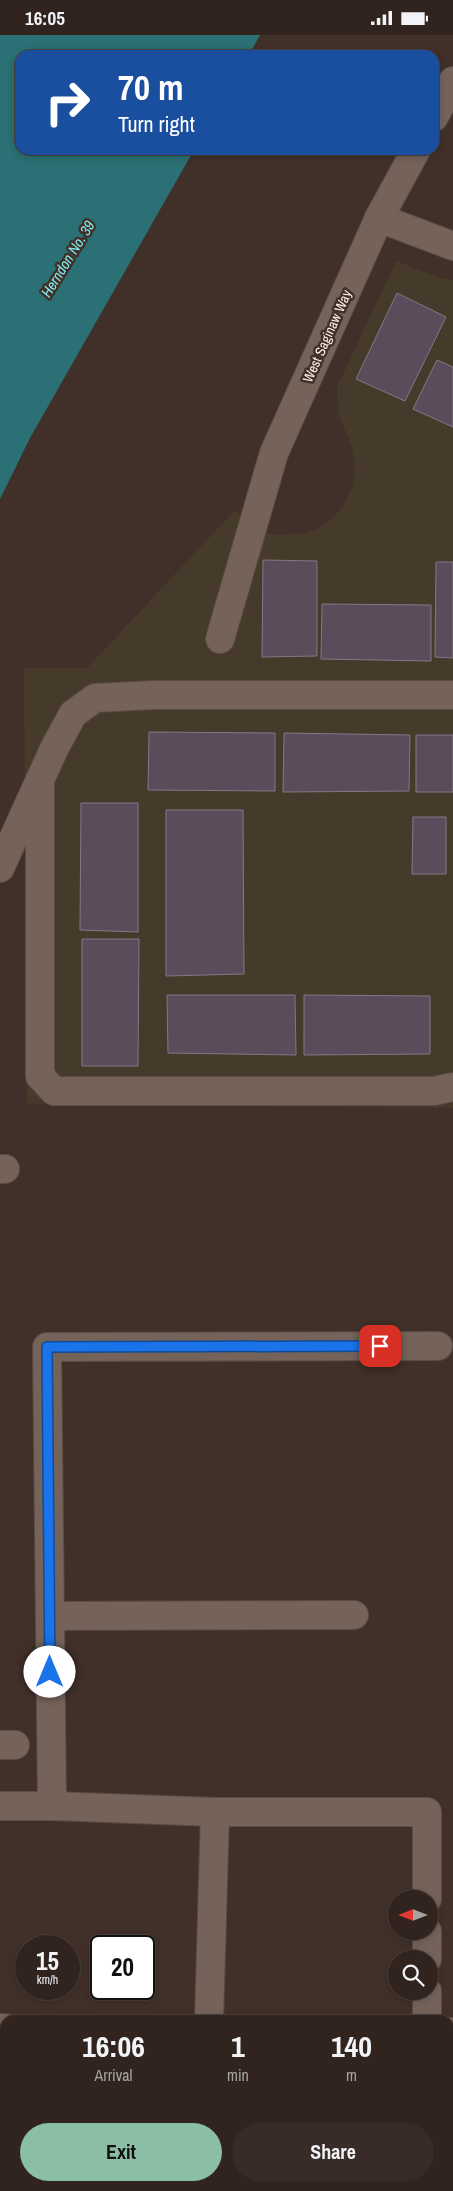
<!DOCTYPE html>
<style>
body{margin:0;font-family:"Archivo Narrow",sans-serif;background:#392c28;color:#f1f3f6;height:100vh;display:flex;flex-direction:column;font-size:19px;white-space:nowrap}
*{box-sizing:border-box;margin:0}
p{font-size:16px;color:#a8a4a4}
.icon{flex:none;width:28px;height:28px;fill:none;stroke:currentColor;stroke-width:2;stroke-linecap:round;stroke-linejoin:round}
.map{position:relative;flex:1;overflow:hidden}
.sheet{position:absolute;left:0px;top:1980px;width:454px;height:176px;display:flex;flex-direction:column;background:#31241f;border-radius:15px 15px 0 0;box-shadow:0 2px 8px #0003,0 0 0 1px #4c413d}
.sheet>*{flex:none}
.top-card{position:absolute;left:15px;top:15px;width:424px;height:105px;border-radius:15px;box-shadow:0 2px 8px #0003,0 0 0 1px #4c413d;background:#1a4fa0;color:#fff;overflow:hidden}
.needle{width:32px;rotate:270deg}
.buttons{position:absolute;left:388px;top:1855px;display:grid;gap:10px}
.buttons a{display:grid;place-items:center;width:50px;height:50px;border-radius:50%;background:#31241f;box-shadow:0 2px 8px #0003,0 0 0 1px #4c413d;font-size:25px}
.speed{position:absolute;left:15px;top:1900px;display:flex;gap:10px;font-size:25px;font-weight:700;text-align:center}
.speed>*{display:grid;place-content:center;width:65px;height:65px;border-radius:50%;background:#31241f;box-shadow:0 2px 8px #0003,0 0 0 1px #4c413d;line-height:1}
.speed small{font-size:12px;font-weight:400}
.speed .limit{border:2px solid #111;border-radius:8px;background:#fff;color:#111}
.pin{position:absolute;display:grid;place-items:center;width:42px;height:42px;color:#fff;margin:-21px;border-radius:10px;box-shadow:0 2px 8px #0006}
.me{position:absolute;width:55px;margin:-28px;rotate:0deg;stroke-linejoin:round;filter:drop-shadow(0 0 4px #0008)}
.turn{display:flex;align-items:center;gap:18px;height:105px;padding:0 20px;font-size:22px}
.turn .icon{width:65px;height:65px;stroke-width:2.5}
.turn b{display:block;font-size:35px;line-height:42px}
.eta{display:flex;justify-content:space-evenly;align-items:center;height:85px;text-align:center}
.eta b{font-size:30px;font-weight:700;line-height:35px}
.primary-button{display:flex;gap:10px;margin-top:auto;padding:10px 20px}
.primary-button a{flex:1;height:58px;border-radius:30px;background:#8abfa5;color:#111;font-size:20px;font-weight:700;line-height:58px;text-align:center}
.primary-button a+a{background:#392c28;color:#f1f3f6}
.status{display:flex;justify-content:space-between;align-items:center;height:35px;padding:0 25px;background:#31241f;direction:ltr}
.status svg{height:14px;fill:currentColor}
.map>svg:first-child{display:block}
.commercial{fill:#463a2b}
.built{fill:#4d362b}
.water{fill:#2a7074}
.building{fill:#5a4c5a;stroke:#867786}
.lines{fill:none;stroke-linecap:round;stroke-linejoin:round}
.minor-casing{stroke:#5a4c45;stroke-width:30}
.minor{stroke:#75635a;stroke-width:28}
.route-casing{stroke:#114b97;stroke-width:12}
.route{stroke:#1a73e8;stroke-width:9}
.labels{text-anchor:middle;stroke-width:5;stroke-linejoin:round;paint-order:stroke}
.street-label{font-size:14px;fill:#fbf0eb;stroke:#413029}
.water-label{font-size:15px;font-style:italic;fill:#81ecf1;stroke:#413029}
</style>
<div class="status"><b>16:05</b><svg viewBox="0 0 49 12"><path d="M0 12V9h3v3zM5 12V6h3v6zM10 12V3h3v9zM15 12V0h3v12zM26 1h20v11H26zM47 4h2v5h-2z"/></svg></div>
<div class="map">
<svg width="453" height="2156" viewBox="0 0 453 2156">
<rect width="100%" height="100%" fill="#413029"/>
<!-- commercial -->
<path class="commercial" d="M396 226 438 242 453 245V1073L27 1069 24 633H87L234 476 260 495 275 500 306 498 321 492 334 482 344 470 353 450 355 429 351 410 338 378 337 352Z"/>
<!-- built -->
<path class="built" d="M449 2045H453V2156H97V2151H449Z"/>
<!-- water -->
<path class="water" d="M0 0H260L249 20H20V115H194L30 403 0 464Z"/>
<!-- building -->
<g class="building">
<path d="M397 258 446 282 405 366 356 344Z"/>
<path d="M437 325 453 332V392L413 374Z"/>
<path d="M263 525 317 526V621L262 622Z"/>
<path d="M436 527H453V623L435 622Z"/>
<path d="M322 569 431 570V626L321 624Z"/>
<path d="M149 697 275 698V756L148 755Z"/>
<path d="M284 698 410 700 409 756 283 757Z"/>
<rect x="416" y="700" width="37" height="57"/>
<path d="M81 768H138V897L80 895Z"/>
<path d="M166 775H243L244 939 166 941Z"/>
<path d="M413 782H446V839H412Z"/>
<path d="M82 904H139L138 1031H82Z"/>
<path d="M167 960H295L296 1020 168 1018Z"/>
<path d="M304 960 430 961V1019L304 1020Z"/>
<path d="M193 2151H333V2156H192Z"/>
</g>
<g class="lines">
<!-- minor casing -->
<g class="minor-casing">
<g id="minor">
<path d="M434 82 453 46"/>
<path d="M379 183 453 211"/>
<path d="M220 604 274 418 379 183 416 115"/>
<path d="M40 745V1041L54 1056H434L453 1052"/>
<path d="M0 833 54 714 73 679 95 663 155 660H453"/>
<path d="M0 1134H5"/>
<path d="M50 1581 354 1580"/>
<path d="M0 1710H15"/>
<path d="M0 1771H52L47 1312 438 1311"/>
<path d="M52 1771 215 1777 209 1985"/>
<path d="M215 1777H427V1864"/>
<path d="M427 1924V1896"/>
<path d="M427 1956V1985"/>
<path d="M0 1993H5"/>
<path d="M449 1997H453"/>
<path d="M54 2151 55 2156"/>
</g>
</g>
<!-- minor -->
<use href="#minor" class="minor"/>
</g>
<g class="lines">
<!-- route casing -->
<g class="route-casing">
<path id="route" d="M50 1637 47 1312 380 1311"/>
</g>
<!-- route -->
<use href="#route" class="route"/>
</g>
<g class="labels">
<!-- street labels -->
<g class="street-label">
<text transform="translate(327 301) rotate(-66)" y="5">West Saginaw Way</text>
</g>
<!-- water labels -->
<g class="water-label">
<text transform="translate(68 224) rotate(-58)" y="5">Herndon No. 39</text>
</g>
</g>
</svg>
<div class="buttons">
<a><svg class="needle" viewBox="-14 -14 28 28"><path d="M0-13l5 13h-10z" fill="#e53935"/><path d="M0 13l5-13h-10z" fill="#a8a4a4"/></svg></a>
<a><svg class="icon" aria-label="search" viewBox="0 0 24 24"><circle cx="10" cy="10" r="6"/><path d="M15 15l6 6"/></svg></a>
</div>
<div class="speed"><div>15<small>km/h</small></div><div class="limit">20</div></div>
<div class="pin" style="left:380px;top:1311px;background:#d93025"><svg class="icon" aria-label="arrive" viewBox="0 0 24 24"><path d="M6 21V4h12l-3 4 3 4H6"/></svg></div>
<svg class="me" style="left:50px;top:1637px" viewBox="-20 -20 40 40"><circle r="19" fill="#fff"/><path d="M0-13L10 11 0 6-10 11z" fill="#1a73e8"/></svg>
<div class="top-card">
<div class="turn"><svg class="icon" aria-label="right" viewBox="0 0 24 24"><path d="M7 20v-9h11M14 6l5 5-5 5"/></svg><div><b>70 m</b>Turn right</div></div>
</div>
<section class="sheet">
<div class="eta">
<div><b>16:06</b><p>Arrival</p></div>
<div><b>1</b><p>min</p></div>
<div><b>140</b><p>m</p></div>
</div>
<div class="primary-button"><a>Exit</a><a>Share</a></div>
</section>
</div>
